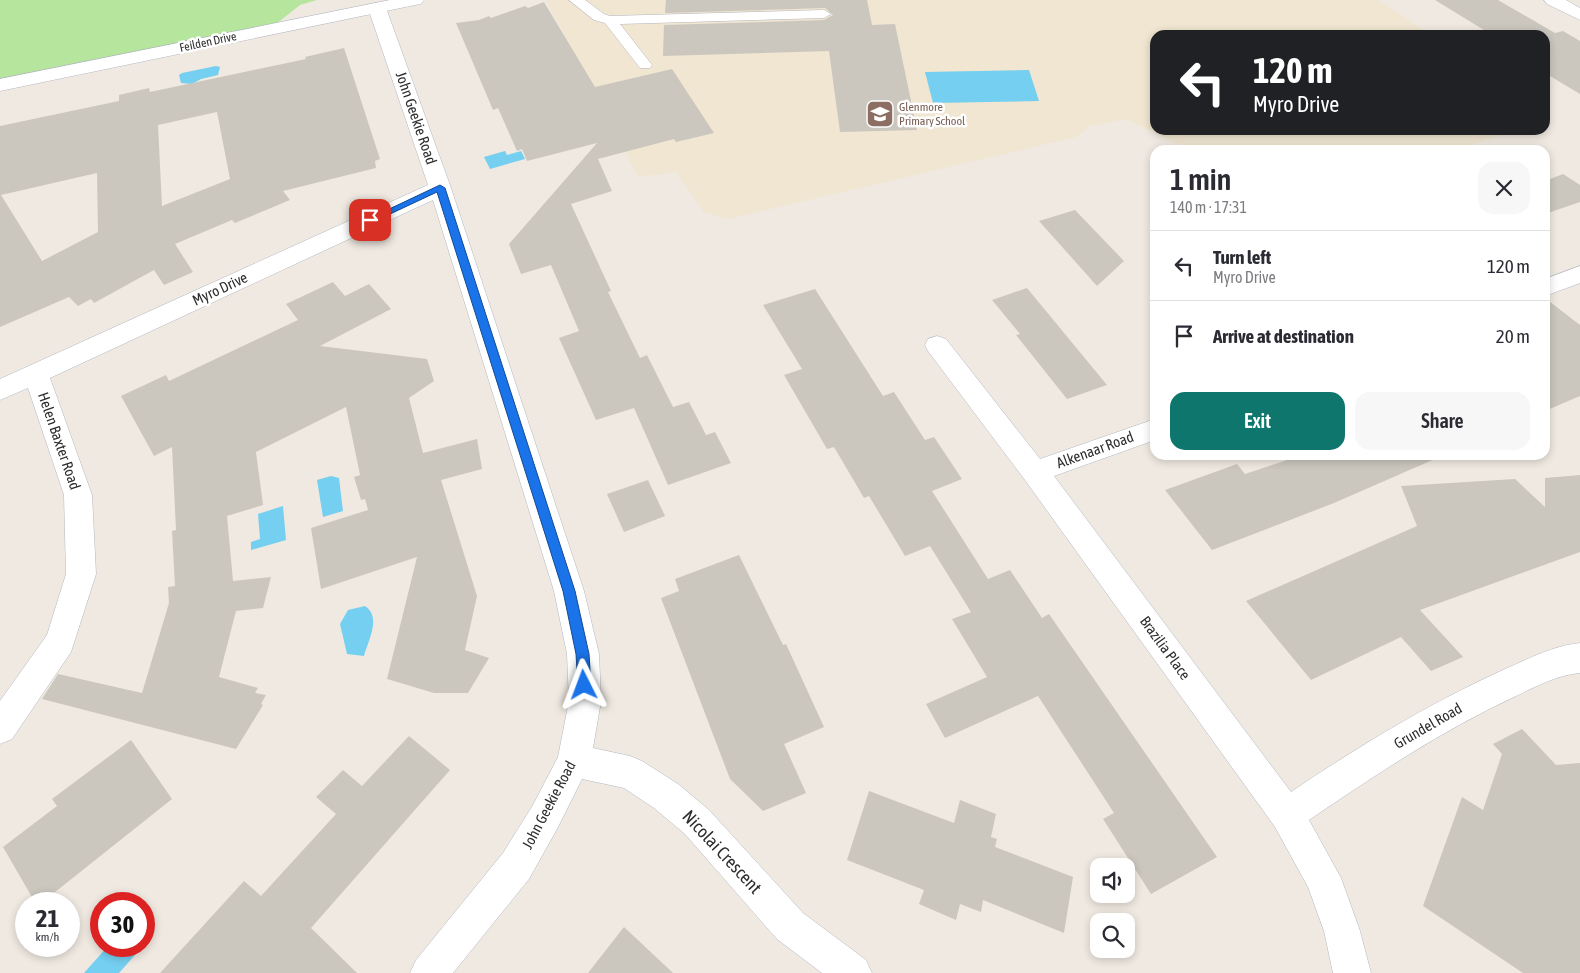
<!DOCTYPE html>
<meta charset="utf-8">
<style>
body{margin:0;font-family:"Asap Condensed",sans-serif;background:#f7f7f7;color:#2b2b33;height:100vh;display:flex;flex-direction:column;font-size:19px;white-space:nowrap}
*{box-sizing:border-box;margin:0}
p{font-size:16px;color:#7c7c81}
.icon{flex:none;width:28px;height:28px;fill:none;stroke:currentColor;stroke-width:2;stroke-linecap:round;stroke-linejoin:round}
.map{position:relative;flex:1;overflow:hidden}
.panel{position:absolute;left:1150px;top:145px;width:400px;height:315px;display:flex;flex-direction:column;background:#fff;border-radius:15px;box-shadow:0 2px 8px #0003}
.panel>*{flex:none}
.top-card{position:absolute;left:1150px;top:30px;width:400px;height:105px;border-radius:15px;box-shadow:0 2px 8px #0003;background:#202124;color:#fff;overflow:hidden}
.fabs{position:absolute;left:1090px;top:858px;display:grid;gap:10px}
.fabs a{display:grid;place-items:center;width:45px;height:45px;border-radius:10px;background:#fff;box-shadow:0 2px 8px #0003;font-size:25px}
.speed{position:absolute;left:15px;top:892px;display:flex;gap:10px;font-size:25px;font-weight:700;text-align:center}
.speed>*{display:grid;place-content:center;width:65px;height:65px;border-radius:50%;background:#fff;box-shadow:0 2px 8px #0003;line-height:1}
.speed small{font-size:12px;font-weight:400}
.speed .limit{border:8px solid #d22;background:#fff;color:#111}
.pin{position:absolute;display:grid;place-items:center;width:42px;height:42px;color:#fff;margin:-21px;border-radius:10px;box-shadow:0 2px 8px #0006}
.me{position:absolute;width:55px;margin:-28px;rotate:357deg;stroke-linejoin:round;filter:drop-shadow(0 0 4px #0008)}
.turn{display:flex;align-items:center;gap:18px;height:105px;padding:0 20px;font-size:22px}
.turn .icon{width:65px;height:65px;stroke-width:2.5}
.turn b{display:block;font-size:35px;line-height:42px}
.round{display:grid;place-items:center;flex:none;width:52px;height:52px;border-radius:15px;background:#f7f7f7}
.overview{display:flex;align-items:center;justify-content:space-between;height:85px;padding:0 20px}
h1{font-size:30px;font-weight:600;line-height:38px}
.action{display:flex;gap:10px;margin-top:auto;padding:10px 20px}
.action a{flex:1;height:58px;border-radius:15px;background:#0f766e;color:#fff;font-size:20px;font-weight:600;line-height:58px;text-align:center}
.action a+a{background:#f7f7f7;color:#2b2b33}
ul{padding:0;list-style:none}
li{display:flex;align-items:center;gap:15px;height:70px;padding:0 20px;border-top:1px solid #e1e1e2}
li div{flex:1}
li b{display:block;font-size:19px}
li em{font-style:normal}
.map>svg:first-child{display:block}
.education{fill:#f0e6d1}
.green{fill:#b6e59e}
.water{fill:#75cff0}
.building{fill:#cbc7bf;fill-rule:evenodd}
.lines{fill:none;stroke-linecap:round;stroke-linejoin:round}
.service-casing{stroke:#b4b7c1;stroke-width:1}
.minor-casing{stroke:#b4b7c1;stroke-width:1}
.tertiary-casing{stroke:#b4b7c1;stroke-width:1}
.service{fill:#fff;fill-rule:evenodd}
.minor{fill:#fff;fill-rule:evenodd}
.tertiary{fill:#fff;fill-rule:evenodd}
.route{fill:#1a73e8;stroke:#114b97}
.labels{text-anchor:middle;stroke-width:5;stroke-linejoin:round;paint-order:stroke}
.far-street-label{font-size:12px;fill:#2e2e2e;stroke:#fff}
.far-education-label{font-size:12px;fill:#785e54;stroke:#fff;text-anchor:start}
.street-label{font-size:15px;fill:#2e2e2e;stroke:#fff}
.near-street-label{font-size:18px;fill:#2e2e2e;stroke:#fff}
</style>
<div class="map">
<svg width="1580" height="973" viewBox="0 0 1580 973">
<rect width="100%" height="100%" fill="#efe9e1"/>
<!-- education -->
<path class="education" d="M546 0H1378L1432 35H1155V130H1516L1457 150H1190L1126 119 1090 126 1076 137 728 219 704 212 676 172 638 177Z"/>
<!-- green -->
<path class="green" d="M0 0H317L300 5 276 24 0 79Z"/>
<!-- water -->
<g class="water">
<path d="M216 66 220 67 218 75 201 79 192 84 181 83 179 75 182 73Z"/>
<path d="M1029 70 1039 101 933 103 925 72Z"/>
<path d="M505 151 507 155 521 151 525 159 490 169 484 157Z"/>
<path d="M331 476 339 478 343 511 323 517 317 480Z"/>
<path d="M283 506 286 540 251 550V542L260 539 258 514Z"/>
<path d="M365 606C382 617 368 641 364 656L347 654 340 624 348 610Z"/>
<path d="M108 946H143L119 973H84Z"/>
</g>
<!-- building -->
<g class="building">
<path d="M666 0H867L872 25 895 24 917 130 840 132 829 51 663 56 664 25 824 20 833 15 825 8 665 13Z"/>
<path d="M1435 0H1498L1555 33 1563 31 1580 41V94L1545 73V36L1548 35H1492Z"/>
<path d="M544 2 595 87 672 69 714 133 676 142 674 139 598 159 612 191 571 204 611 291 608 292 640 358 647 355 673 407 689 402 706 435 715 432 731 463 668 485 634 408 596 420 559 338 579 331 551 265 521 274 509 244 597 143 527 161 522 149 517 151 498 108 493 110 456 23 479 20 489 16 491 18 525 6 528 8Z"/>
<path d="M344 48 380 159 375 161 376 168 283 191 290 200 235 223 232 220 175 244 193 272 164 285 154 270 94 303 91 299 78 306 69 297 0 327V126L119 101V95L149 88 150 92 306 59 305 57ZM217 112 230 179 162 206 158 125ZM97 173 98 232 42 261 1 195Z"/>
<path d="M1563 174 1580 185V202L1545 214V181Z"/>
<path d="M1075 210 1124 261 1097 286 1039 221Z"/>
<path d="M333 282 345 296 369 284 391 309 320 346 427 359 434 381 409 398 423 453 477 439 482 469 441 480 477 596 465 650 489 658 468 693H434L387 679 417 557 321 589 311 528 368 510 365 499 361 500 354 477 360 475 346 407 256 452 263 505 227 516 233 581 271 577 263 608 236 611 219 677 258 688 255 693 266 695 261 704 263 705 236 749 42 699 58 674 142 693 169 603 168 587 175 586 172 531 176 530 172 447 154 456 121 396 166 375 169 381 298 320 286 304Z"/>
<path d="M1027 288 1107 385 1067 399 1016 335 1020 334 992 300Z"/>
<path d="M815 289 883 396 894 392 925 440 934 437 962 479 932 491 988 579 1010 570 1042 618 1049 614 1217 857 1151 894 1103 819 1114 813 1038 696 945 738 926 704 987 677 952 619 971 612 930 546 905 556 869 496 864 498 834 447 827 449 784 375 802 369 763 305Z"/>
<path d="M1545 298 1580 325V396L1545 411Z"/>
<path d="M1302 455H1444L1334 503 1212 550 1165 490 1237 464 1245 474Z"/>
<path d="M1580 475V552L1420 610 1463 657 1431 671 1401 637 1311 680 1246 601 1417 526 1401 486 1515 479 1545 507V478Z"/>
<path d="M648 480 665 516 624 532 607 494Z"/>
<path d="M739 555 783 645 786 644 824 727 784 744 806 793 763 811 730 779 661 598 679 591 675 579Z"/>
<path d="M1522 729 1556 765 1580 763V973H1523L1423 906 1462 797 1483 810 1502 754 1493 744Z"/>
<path d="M409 736 450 770 311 928 357 973H160L244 881 261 896 336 814 316 797 343 770 362 786Z"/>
<path d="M131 740 172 799 40 904H36L3 847 57 806 52 799Z"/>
<path d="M869 791 954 823 960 800 996 814 991 837 997 839 995 847 1073 877 1064 933 983 900 981 912 960 904 956 920 919 904 924 890 847 860Z"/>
<path d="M624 927 673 973H588Z"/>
</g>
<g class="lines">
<!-- service casing -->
<g class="service-casing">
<path id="service" d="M569 0H585L604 14 610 16 824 10 831 14 824 18 620 24 652 65 650 68H640L605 23 594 20Z"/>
</g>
<!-- minor casing -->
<g class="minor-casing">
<g id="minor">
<path d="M1544 0H1566L1580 8V20L1547 4Z"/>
<path d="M377 3 383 4 386 8 451 188 584 591 599 654 601 701 593 748 630 756 642 761 678 784 709 810 803 913 866 960 872 973H822L777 939 685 834 654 808 624 788 582 779 557 829 529 879 453 973H410L416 960 503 853 533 805 558 757 569 701 567 654 554 591 433 200 50 378 92 495 96 574 71 652 12 739 0 744V701L47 635 66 574 64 495 28 388 0 400V379L428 185 368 8 371 4Z"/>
<path d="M1580 266V283L1545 296V279Z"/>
<path d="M937 336 946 339 1040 459 1155 419V440L1054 476 1291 792C1359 746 1430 703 1505 669 1531 658 1552 646 1580 643V673C1557 675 1537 686 1516 696 1443 730 1375 775 1309 820L1341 878 1360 931 1371 973H1333L1324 931 1308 887 1275 827 1025 480 928 351 925 345 928 339Z"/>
</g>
</g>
<!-- tertiary casing -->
<g class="tertiary-casing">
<path id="tertiary" d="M390 0H424L421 4 415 5 0 91V79Z"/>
</g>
<!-- service -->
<use href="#service" class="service"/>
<!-- minor -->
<use href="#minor" class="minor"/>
<!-- tertiary -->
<use href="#tertiary" class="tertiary"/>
</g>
<!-- route -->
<path class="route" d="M440 185 445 188 575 591 589 654 591 685 589 690 584 691 580 690 578 685 576 654 563 591 437 192 373 222 370 223 366 220Z"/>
<!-- icons -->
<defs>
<g id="school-square" transform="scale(1.4375)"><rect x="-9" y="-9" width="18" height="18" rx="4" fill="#8d6e63" stroke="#fff"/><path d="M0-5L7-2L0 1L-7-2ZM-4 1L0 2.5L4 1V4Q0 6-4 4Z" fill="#fff"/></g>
</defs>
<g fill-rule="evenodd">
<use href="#school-square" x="880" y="114"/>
</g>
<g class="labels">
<!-- far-street labels -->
<g class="far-street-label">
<text transform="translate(208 42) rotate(-12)" y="4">Feilden Drive</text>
</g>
<!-- far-education labels -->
<g class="far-education-label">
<text x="899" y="111">Glenmore<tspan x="899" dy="14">Primary School</tspan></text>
</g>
<!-- street labels -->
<g class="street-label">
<text transform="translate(416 118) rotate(71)" y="5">John Geekie Road</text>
<text transform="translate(220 289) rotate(-25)" y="5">Myro Drive</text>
<text transform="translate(59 441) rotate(71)" y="5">Helen Baxter Road</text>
<text transform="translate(1095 450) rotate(-20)" y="5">Alkenaar Road</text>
<text transform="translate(1165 648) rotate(54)" y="5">Brazilia Place</text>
<text transform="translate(1428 726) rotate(-30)" y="5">Grundel Road</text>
<text transform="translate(549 805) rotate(-62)" y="5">John Geekie Road</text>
</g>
<!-- near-street labels -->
<g class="near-street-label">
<text transform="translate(722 852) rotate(47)" y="6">Nicolai Crescent</text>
</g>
</g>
</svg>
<div class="fabs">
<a><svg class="icon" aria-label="sound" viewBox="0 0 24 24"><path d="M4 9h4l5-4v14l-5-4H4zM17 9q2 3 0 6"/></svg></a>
<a><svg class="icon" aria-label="search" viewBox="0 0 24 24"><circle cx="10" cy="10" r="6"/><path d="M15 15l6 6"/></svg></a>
</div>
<div class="speed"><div>21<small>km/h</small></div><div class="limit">30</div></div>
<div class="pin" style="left:370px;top:220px;background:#d93025"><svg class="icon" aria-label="arrive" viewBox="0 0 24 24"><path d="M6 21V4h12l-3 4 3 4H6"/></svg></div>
<svg class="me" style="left:584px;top:685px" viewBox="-20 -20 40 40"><path d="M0-17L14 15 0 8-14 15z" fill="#1a73e8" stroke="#fff" stroke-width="4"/></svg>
<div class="top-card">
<div class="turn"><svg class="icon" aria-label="left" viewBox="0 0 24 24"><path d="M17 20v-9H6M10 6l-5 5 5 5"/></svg><div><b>120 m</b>Myro Drive</div></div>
</div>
<section class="panel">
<div class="overview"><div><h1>1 min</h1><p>140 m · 17:31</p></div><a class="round"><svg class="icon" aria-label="close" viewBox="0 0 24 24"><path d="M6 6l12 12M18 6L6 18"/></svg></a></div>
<ul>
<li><svg class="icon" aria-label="left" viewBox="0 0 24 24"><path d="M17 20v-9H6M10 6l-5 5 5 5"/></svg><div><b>Turn left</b><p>Myro Drive</p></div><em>120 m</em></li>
<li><svg class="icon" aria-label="arrive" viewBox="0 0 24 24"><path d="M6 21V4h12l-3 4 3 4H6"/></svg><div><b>Arrive at destination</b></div><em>20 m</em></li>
</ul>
<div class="action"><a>Exit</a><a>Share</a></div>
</section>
</div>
